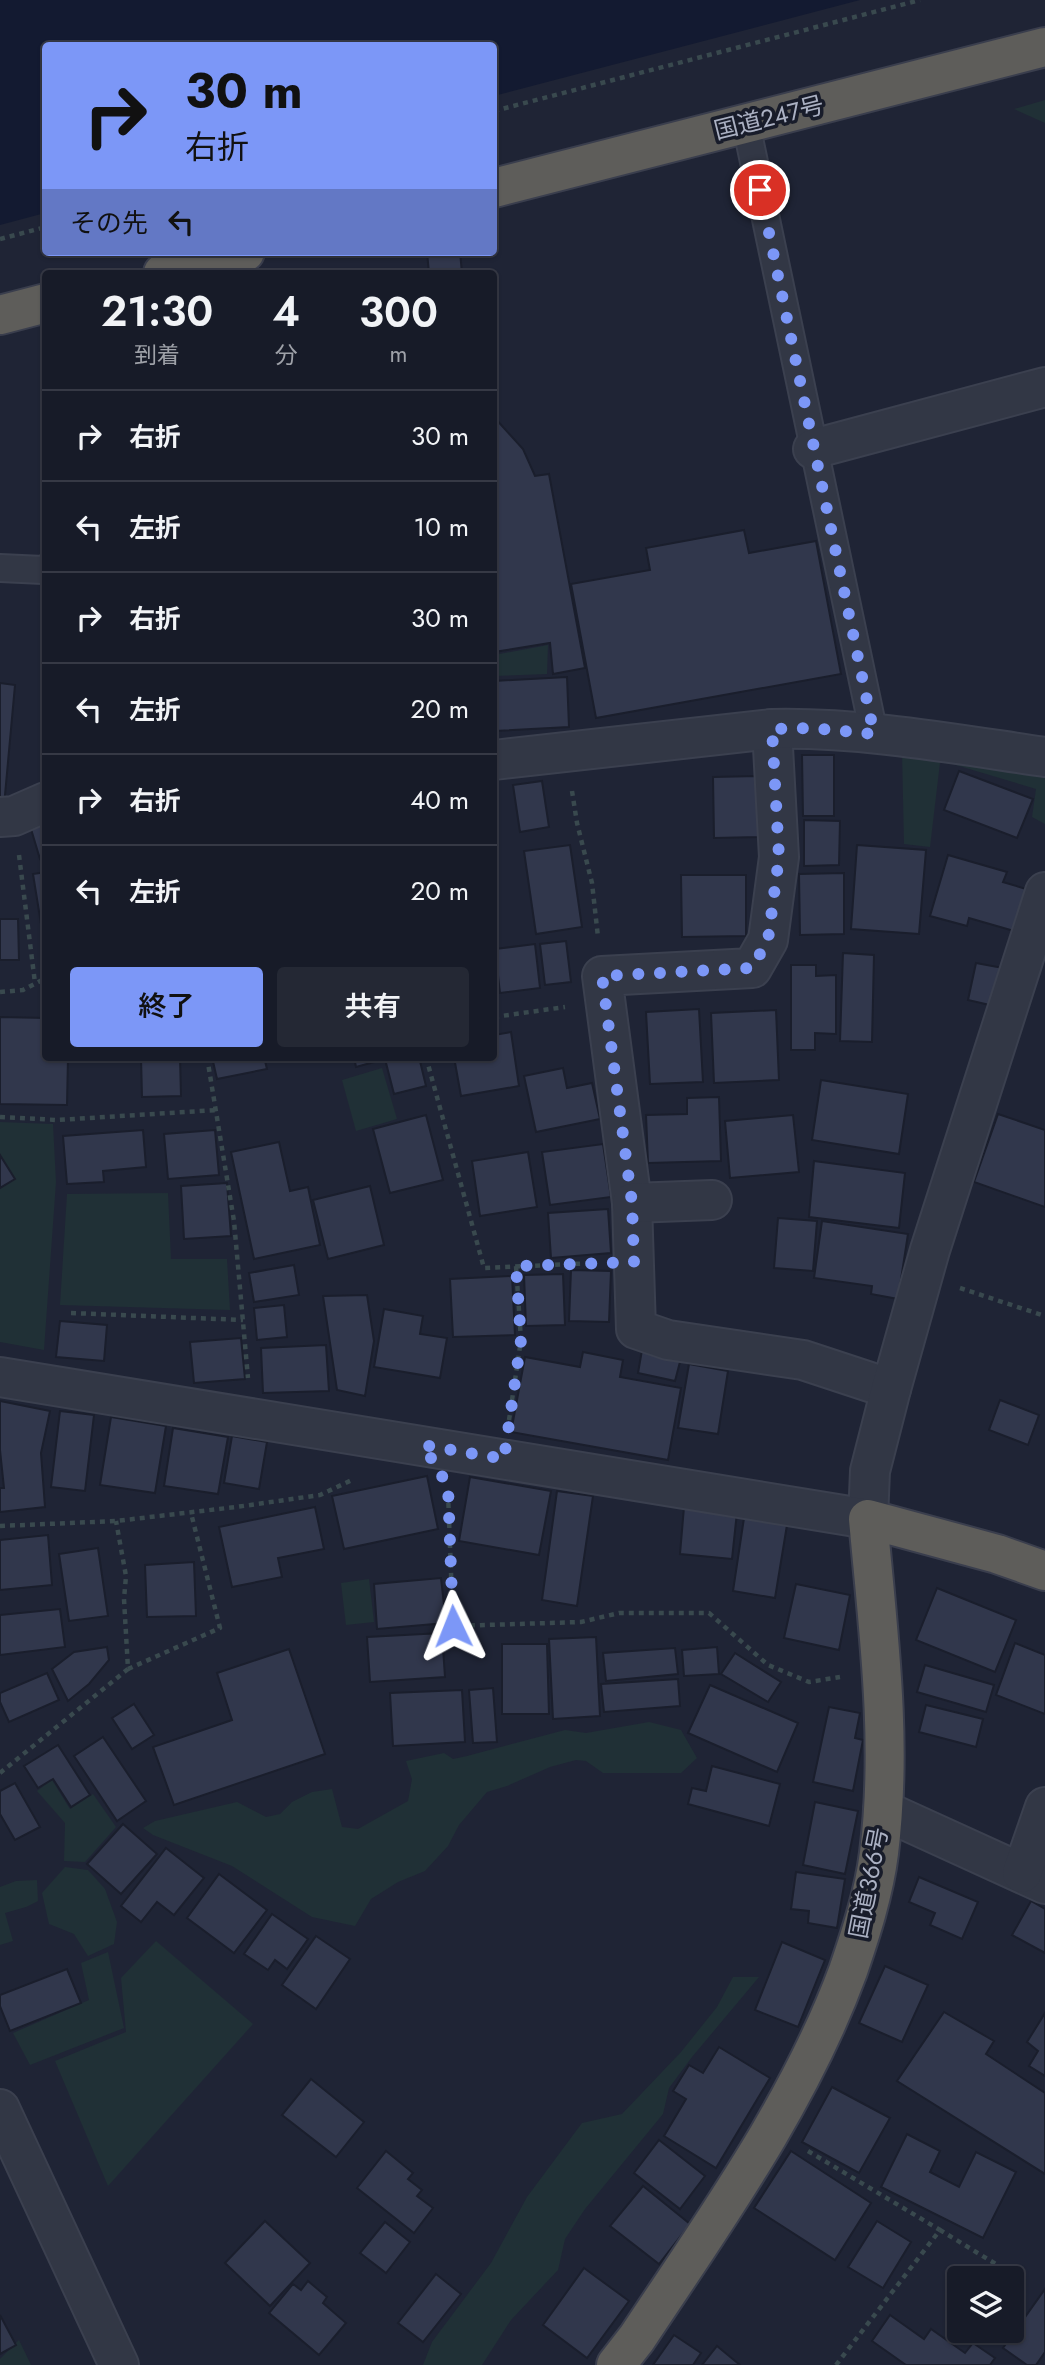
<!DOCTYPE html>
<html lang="ja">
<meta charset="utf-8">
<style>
body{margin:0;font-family:Jost,"Noto Sans JP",sans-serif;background:#242834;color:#f1f3f6;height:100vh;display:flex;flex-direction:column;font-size:26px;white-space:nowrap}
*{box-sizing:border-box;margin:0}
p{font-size:23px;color:#9ea1a8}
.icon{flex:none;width:38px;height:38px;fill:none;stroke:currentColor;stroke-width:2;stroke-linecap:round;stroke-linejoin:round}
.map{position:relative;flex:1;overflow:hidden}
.drawer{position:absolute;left:42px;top:270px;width:455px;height:791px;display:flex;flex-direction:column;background:#171b28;border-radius:7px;box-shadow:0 2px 5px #0004,0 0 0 2px #363945}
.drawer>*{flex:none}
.banner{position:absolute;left:42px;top:42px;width:455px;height:214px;border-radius:7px;box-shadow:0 2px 5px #0004,0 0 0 2px #363945;background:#7c97f7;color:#111;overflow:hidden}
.tools{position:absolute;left:947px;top:2266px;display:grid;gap:14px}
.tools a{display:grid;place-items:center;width:77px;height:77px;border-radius:7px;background:#171b28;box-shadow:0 2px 5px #0004,0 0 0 2px #363945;font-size:35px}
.pin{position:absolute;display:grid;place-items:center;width:60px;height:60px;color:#fff;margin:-30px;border:4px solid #fff;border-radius:50%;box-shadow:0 2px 7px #0007}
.me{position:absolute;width:77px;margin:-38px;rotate:358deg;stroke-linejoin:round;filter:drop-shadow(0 0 5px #0008)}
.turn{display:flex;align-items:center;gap:24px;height:147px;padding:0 28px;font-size:32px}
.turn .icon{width:91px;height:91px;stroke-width:2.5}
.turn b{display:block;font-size:49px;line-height:60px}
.then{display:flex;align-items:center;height:66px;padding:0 28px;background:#0003;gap:14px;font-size:26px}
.eta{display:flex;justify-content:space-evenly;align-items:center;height:119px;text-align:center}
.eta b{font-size:42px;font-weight:600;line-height:49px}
.action{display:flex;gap:14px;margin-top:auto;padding:14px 28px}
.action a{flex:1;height:80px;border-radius:7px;background:#7c97f7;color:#111;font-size:28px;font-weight:600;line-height:80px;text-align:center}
.action a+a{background:#242834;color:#f1f3f6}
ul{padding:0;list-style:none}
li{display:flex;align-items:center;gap:21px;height:91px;padding:0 28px;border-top:2px solid #363945}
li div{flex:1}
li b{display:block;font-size:26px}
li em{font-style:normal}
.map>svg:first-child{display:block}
.green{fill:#203036}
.water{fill:#131a31}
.building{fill:#31374c;stroke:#1a1e2c;stroke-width:2}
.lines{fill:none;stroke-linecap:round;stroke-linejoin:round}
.service-casing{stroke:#3b404f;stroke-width:30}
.minor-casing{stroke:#3b404f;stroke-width:42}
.tertiary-casing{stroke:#3b404f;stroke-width:42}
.trunk-casing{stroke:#3a3e4d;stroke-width:42}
.path{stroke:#39494e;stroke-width:4.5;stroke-dasharray:5 5;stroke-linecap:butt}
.service{stroke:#323745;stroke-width:26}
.minor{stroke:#323745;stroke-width:38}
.tertiary{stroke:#323745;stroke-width:38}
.trunk{stroke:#5e5d5a;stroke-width:38}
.route{stroke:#7c97f7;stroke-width:12;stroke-dasharray:0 21.6}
.labels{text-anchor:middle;stroke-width:7;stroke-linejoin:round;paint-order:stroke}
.street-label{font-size:24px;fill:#abb1c3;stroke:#181c2a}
</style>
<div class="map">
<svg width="1045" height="2365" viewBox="0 0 1045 2365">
<rect width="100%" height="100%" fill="#1f2435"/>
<!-- green -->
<g class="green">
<path d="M1045 100V123L1014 109Z"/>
<path d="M548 645 547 674 494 676V655Z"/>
<path d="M902 751 941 754 930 847 904 844Z"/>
<path d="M956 755 1045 773V824L1032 817 1036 789 956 765Z"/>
<path d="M382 1068 397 1119 356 1131 342 1080Z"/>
<path d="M0 1122 53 1124 56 1182 44 1350 0 1342Z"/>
<path d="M168 1193 171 1259H227L230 1310 60 1305 67 1194Z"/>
<path d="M369 1579 374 1622 346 1625 341 1583Z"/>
<path d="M649 1722 681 1730 697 1758 681 1773H603L586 1761 576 1760 550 1767 507 1786 487 1792 459 1825 448 1846 425 1871 398 1882 371 1899 355 1926 312 1917 232 1866 153 1835 143 1828 155 1821 237 1802 266 1817 280 1814 292 1802 312 1792 332 1789 342 1827 358 1829 408 1801 412 1779 406 1761 444 1753 453 1759 467 1756 565 1730 586 1733Z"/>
<path d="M52 1780 70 1809 93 1794 116 1827 85 1862 64 1861 65 1823 37 1791Z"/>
<path d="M65 1867 88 1870 105 1889 117 1922 114 1944 88 1956 74 1934 49 1924 42 1893Z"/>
<path d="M37 1880 38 1901 26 1907 5 1913 13 1941 0 1945V1887L16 1881Z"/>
<path d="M156 1941 253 2024 108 2186 55 2061 126 2032 121 1978Z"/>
<path d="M108 1952 124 2028 30 2065 13 2033 89 2000 81 1963Z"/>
<path d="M733 1977H759L692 2057 669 2088 663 2114 585 2209 565 2239 558 2270 511 2320 482 2365H423L432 2342 491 2263 527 2197 582 2123 622 2114 681 2052 717 2007Z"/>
<path d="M19 2340 31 2365H0V2359Z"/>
</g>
<!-- water -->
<path class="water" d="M0 0H860L494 96V46H46L45 213 0 225Z"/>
<!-- building -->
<g class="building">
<path d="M427 252H460L462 273H429Z"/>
<path d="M494 417 523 449 535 476 549 474 585 668 553 674 550 643 494 652Z"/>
<path d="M744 530 749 553 816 541 841 674 596 718 571 584 650 570 646 548Z"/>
<path d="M567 677 569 727 494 731V681Z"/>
<path d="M0 683 15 685 4 806 0 805Z"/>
<path d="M802 755H834V816H803Z"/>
<path d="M959 771 1033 799 1017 838 944 810Z"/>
<path d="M758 776 759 837 714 838 713 777Z"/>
<path d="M542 781 549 827 520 832 513 785Z"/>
<path d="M46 813V857L40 859 28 819Z"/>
<path d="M804 820 840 821 839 865 804 866Z"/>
<path d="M570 845 582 927 536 934 524 851Z"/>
<path d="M857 845 926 850 919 934 851 929Z"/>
<path d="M948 855 1007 872 1003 882 1026 889 1014 931 969 918 967 926 930 916Z"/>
<path d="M46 872V929L42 930 33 874Z"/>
<path d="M844 873V934L800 935 799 874Z"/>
<path d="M681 875H746V936L682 937Z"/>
<path d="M0 919H18L19 960H0Z"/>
<path d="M566 941 571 982 545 985 540 944Z"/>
<path d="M535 944 540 988 500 993 495 949Z"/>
<path d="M843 953 874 955 872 1042 840 1041Z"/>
<path d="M976 963 1003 968 994 1006 968 1000Z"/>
<path d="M791 965H816V976L836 975V1034L815 1033V1050H791Z"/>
<path d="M699 1009 703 1082 650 1084 646 1012Z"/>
<path d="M776 1010 779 1080 714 1083 711 1013Z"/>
<path d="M0 1017 46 1018V1057H68L67 1105 0 1104Z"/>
<path d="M511 1032 519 1086 461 1096 454 1057H494V1035Z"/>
<path d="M141 1057H180L181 1096 142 1097Z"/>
<path d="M212 1057H264L267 1069 217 1079Z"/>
<path d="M354 1057H419L426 1086 394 1094 385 1059 356 1067Z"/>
<path d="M563 1068 567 1088 592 1083 600 1119 536 1132 524 1076Z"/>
<path d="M821 1080 908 1094 899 1154 812 1140Z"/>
<path d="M719 1097 721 1161 648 1163 646 1115 687 1114V1098Z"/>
<path d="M998 1114 1045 1130V1207L974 1182Z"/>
<path d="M426 1115 443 1180 390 1193 373 1129Z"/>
<path d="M793 1115 799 1172 730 1178 725 1121Z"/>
<path d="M143 1130 146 1167 103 1171 104 1182 67 1184 63 1136Z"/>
<path d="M215 1130 219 1175 168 1179 164 1134Z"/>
<path d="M279 1142 290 1191 308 1187 320 1245 254 1259 231 1152Z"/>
<path d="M603 1144 611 1197 550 1205 542 1152Z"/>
<path d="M528 1152 537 1207 480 1216 472 1161Z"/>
<path d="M0 1155 15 1179 0 1188Z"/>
<path d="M814 1161 905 1173 899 1228 809 1217Z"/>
<path d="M227 1183 231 1236 184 1239 181 1186Z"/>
<path d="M370 1186 384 1245 328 1259 313 1200Z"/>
<path d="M608 1209 611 1253 551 1258 548 1213Z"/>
<path d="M778 1218 817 1221 813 1271 774 1268Z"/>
<path d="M822 1221 908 1234 898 1299 871 1294 872 1286 814 1278Z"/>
<path d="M294 1265 299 1295 254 1302 249 1273Z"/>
<path d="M571 1270 611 1271 609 1322 569 1321Z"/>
<path d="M563 1274 565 1325 526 1326 524 1275Z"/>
<path d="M512 1276 515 1335 453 1337 450 1279Z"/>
<path d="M367 1295 374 1341 365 1396 337 1390 323 1296Z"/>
<path d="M284 1305 287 1337 257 1340 254 1308Z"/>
<path d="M384 1309 423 1316 420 1334 447 1338 440 1378 374 1367Z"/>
<path d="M60 1321 107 1325 104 1361 56 1357Z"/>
<path d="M241 1338 245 1379 194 1383 190 1342Z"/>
<path d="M326 1345 329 1391 263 1393 261 1348Z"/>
<path d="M642 1350 681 1358 675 1381 638 1373Z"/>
<path d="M583 1352 623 1360 620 1377 681 1388 668 1460 511 1432 525 1357 580 1367Z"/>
<path d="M689 1364 728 1371 718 1434 678 1428Z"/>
<path d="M1000 1400 1039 1415 1028 1445 989 1430Z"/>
<path d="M0 1401 50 1411 41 1453 45 1507 0 1512V1488H4L0 1450Z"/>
<path d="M60 1411 94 1415 85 1491 51 1487Z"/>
<path d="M111 1417 166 1426 155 1493 100 1485Z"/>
<path d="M173 1428 228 1437 218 1494 164 1486Z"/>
<path d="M232 1436 267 1442 259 1489 224 1483Z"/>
<path d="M427 1476 438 1529 344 1549 332 1496Z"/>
<path d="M470 1477 551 1491 539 1555 459 1541Z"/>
<path d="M557 1491 593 1496 577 1606 542 1600Z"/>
<path d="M315 1507 324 1549 278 1558 282 1577 232 1587 219 1527Z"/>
<path d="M684 1507 737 1512 732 1559 680 1554Z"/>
<path d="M744 1518 787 1525 775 1598 733 1591Z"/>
<path d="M48 1535 52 1585 0 1590V1540Z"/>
<path d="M98 1548 108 1616 69 1621 59 1554Z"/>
<path d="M194 1562 196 1616 147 1617 145 1565Z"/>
<path d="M441 1578 446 1623 377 1629 374 1584Z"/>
<path d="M796 1584 850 1595 839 1650 784 1638Z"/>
<path d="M937 1588 1016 1620 995 1672 916 1640Z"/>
<path d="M60 1609 65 1647 0 1655V1615Z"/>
<path d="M442 1633 445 1677 370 1682 367 1637Z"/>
<path d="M596 1637 600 1716 553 1719 549 1639Z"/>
<path d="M1015 1643 1045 1655V1714L996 1695Z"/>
<path d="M502 1644H547L549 1714H502Z"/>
<path d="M107 1647 109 1660 89 1684 68 1701 52 1669 74 1652Z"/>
<path d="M717 1647 719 1674 684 1676 682 1650Z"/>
<path d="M675 1648 678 1674 606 1681 603 1653Z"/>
<path d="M289 1649 325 1754 174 1805 153 1747 232 1720 217 1673Z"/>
<path d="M735 1653 781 1682 768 1702 721 1674Z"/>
<path d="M925 1665 994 1685 986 1712 917 1692Z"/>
<path d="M47 1673 59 1700 9 1722 0 1702V1693Z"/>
<path d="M678 1679 680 1706 604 1712 601 1684Z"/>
<path d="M710 1685 798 1723 777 1772 688 1733Z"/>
<path d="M493 1688 497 1742 473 1743 469 1690Z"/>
<path d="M462 1690 465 1742 393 1746 390 1693Z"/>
<path d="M134 1704 154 1735 132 1749 112 1718Z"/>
<path d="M926 1705 983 1719 976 1747 919 1732Z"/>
<path d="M829 1707 860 1713 855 1738 863 1740 853 1791 813 1782Z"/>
<path d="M103 1737 146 1801 117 1821 74 1756Z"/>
<path d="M58 1745 90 1795 71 1807 53 1779 38 1788 24 1766Z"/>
<path d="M712 1766 780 1784 769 1826 688 1804 692 1788 706 1791Z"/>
<path d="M15 1783 40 1827 15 1840 0 1814V1791Z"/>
<path d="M815 1802 858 1811 845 1874 803 1865Z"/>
<path d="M123 1824 157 1854 121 1894 87 1864Z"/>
<path d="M166 1848 204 1878 174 1915 157 1902 141 1922 121 1906Z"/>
<path d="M796 1872 845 1879 837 1928 808 1923 809 1911 791 1909Z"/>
<path d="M219 1874 267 1910 234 1953 187 1918Z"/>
<path d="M919 1877 978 1902 962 1939 930 1925 935 1913 909 1902Z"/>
<path d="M1031 1901 1045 1909V1953L1012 1935Z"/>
<path d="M272 1914 308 1939 287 1969 275 1960 268 1970 244 1954Z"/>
<path d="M316 1936 350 1959 316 2009 282 1985Z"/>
<path d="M782 1942 825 1960 798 2027 755 2010Z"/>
<path d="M885 1966 928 1985 902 2042 859 2023Z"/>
<path d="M67 1969 81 2003 10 2031 0 2006V1995Z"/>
<path d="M944 2012 994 2041 986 2054 1045 2093V2174L897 2081Z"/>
<path d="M1045 2013V2076L1029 2066 1038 2051 1027 2042Z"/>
<path d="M719 2047 770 2078 716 2168 664 2136 686 2099 673 2091 689 2065 703 2073Z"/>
<path d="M311 2079 364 2122 336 2157 282 2115Z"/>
<path d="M832 2087 890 2118 859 2173 802 2142Z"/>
<path d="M907 2134 940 2151 930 2172 959 2187 976 2152 1016 2172 983 2238 881 2187Z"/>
<path d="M659 2140 705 2176 680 2209 634 2173Z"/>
<path d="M386 2151 413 2173 408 2179 422 2190 417 2196 433 2208 414 2233 357 2188Z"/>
<path d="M791 2151 871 2203 835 2260 754 2208Z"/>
<path d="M643 2186 690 2224 659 2264 610 2226Z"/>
<path d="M265 2221 310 2263 270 2306 225 2263Z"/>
<path d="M877 2221 911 2242 883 2288 848 2267Z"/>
<path d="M385 2222 410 2242 386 2273 360 2253Z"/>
<path d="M584 2268 629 2301 587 2358 543 2325Z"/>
<path d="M436 2274 461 2294 423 2342 398 2323Z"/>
<path d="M308 2281 327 2297 323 2303 346 2323 319 2355 269 2313 293 2284 301 2290Z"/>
<path d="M1045 2289V2352L1036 2365H1027L1003 2348Z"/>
<path d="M0 2315 16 2345 0 2354Z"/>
<path d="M890 2315 924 2339 931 2329 965 2353 973 2343 995 2358 990 2365H906L872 2341Z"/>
<path d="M674 2335 701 2353 693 2365H653Z"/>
<path d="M717 2346 740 2365H702Z"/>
</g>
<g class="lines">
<!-- service casing -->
<g class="service-casing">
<g id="service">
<path d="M746 124 874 734"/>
<path d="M0 568 43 570 46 568"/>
</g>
</g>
<!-- minor casing -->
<g class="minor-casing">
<g id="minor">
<path d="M813 449 1045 387"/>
<path d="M772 729 779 857 768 940 752 968 602 976 632 1203 636 1329 668 1340 803 1360 891 1389"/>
<path d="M494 760 772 729C863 727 955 744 1045 757"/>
<path d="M0 817 14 816 46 802"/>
<path d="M632 1203 712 1200"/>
<path d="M868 1519 870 1471 891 1389 930 1250 1045 892"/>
<path d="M883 1810 1045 1884"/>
<path d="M1022 1873 1045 1807"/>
</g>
</g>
<!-- tertiary casing -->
<g class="tertiary-casing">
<g id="tertiary">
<path d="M0 1377 868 1519"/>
<path d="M0 2109 119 2365"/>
</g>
</g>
<!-- trunk casing -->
<g class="trunk-casing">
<g id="trunk">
<path d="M494 188 1045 47"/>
<path d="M163 273 245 252"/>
<path d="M0 315 46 303"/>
<path d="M616 2365 637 2338C715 2220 799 2104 848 1971 861 1933 874 1893 879 1853 893 1743 878 1629 868 1519L997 1554 1045 1571"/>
</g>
</g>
<!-- path -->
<g class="path">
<path d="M494 111 920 0"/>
<path d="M0 239 46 227"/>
<path d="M572 791 577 823 592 883 598 937"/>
<path d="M19 855 35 983"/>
<path d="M0 992 23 990 46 978"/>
<path d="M494 1017 565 1007"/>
<path d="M207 1057 234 1221 248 1378"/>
<path d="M426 1057 484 1268 594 1263"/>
<path d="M0 1117 57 1120 217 1110"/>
<path d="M960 1288 1045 1316"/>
<path d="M71 1313 243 1320"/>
<path d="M509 1420 521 1340 516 1266"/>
<path d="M448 1493 453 1626 581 1622 619 1613H709L768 1665 809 1682 840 1677"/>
<path d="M0 1526 116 1521 236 1507 320 1495 354 1479"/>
<path d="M128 1669 220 1628 191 1513"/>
<path d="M0 1773 128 1669 124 1599 126 1576 116 1521"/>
<path d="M808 2151 940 2230"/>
<path d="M836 2365 940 2230 1022 2280"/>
</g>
<!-- service -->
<use href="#service" class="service"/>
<!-- minor -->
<use href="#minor" class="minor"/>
<!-- tertiary -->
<use href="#tertiary" class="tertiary"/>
<!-- trunk -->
<use href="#trunk" class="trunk"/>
</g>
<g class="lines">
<!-- route -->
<path class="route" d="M453 1626 448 1486 423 1445 504 1459 521 1340 516 1266 634 1262 632 1203 602 976 752 968 768 940 779 857 772 729 810 728 874 734 760 190"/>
</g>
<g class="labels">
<!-- street labels -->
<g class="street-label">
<text transform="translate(769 118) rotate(-14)" y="8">国道247号</text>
<text transform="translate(869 1883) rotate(-79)" y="8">国道366号</text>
</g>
</g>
</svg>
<div class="tools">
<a><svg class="icon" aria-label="layers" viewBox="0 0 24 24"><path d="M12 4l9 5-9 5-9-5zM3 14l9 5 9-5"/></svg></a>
</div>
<div class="pin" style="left:760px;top:190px;background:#d93025"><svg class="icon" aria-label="arrive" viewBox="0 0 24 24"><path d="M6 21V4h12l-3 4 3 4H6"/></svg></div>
<svg class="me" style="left:453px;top:1626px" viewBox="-20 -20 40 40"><path d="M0-17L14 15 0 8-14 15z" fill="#7c97f7" stroke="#fff" stroke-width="4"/></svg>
<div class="banner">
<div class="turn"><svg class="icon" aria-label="right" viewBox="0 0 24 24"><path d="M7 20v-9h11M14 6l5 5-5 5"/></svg><div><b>30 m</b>右折</div></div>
<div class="then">その先<svg class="icon" aria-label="left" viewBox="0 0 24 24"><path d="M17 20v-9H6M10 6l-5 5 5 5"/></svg></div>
</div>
<section class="drawer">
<div class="eta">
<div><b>21:30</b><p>到着</p></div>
<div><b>4</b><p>分</p></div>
<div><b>300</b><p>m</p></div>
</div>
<ul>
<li><svg class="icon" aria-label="right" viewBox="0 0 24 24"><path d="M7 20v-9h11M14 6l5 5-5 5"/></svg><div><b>右折</b></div><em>30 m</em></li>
<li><svg class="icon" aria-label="left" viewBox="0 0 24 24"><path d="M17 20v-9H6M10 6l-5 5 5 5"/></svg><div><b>左折</b></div><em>10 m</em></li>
<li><svg class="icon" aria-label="right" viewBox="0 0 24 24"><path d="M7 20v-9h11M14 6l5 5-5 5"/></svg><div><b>右折</b></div><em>30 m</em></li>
<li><svg class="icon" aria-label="left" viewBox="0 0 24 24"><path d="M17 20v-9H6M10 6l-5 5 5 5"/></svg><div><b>左折</b></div><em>20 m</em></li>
<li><svg class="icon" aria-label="right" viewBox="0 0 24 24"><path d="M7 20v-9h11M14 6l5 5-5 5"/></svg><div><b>右折</b></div><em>40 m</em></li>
<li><svg class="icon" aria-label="left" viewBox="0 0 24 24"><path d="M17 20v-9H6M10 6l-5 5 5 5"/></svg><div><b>左折</b></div><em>20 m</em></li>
</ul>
<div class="action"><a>終了</a><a>共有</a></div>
</section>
</div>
